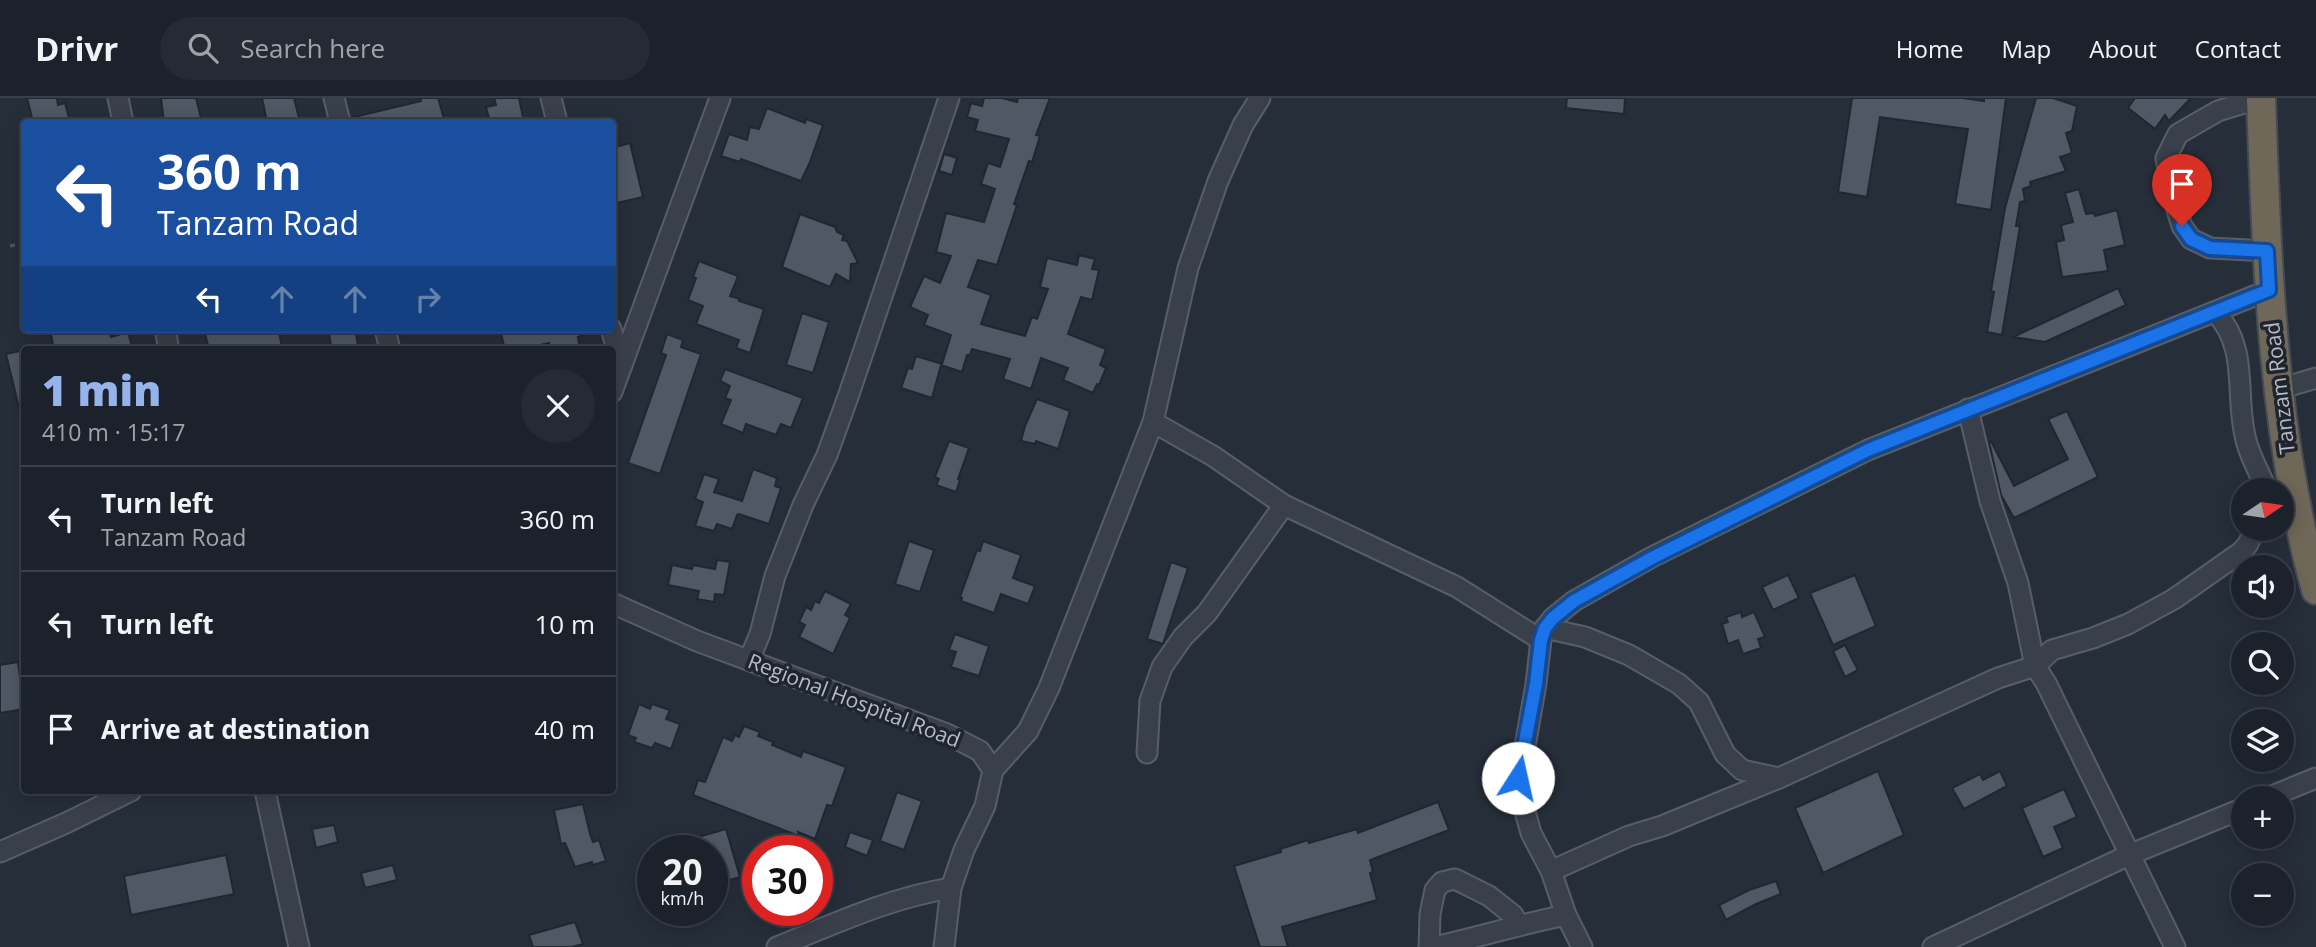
<!DOCTYPE html>
<meta charset="utf-8">
<style>
body{margin:0;font-family:"Open Sans",sans-serif;background:#252a34;color:#f1f3f6;height:100vh;display:flex;flex-direction:column;font-size:26px;white-space:nowrap}
*{box-sizing:border-box;margin:0}
p{font-size:23px;color:#a0a4a9}
.icon{flex:none;width:38px;height:38px;fill:none;stroke:currentColor;stroke-width:2;stroke-linecap:round;stroke-linejoin:round}
.map{position:relative;flex:1;overflow:hidden}
.panel{position:absolute;left:21px;top:248px;width:595px;height:448px;display:flex;flex-direction:column;background:#1c222c;border-radius:7px;box-shadow:0 4px 18px #0003,0 0 0 2px #3a3f48}
.panel>*{flex:none}
.guide{position:absolute;left:21px;top:21px;width:595px;height:214px;border-radius:7px;box-shadow:0 4px 18px #0003,0 0 0 2px #3a3f48;background:#1a4fa0;color:#fff;overflow:hidden}
.needle{width:46px;rotate:77deg}
.buttons{position:absolute;left:2231px;top:380px;display:grid;gap:14px}
.buttons a{display:grid;place-items:center;width:63px;height:63px;border-radius:50%;background:#1c222c;box-shadow:0 4px 18px #0003,0 0 0 2px #3a3f48;font-size:35px}
.speed{position:absolute;left:637px;top:737px;display:flex;gap:14px;font-size:35px;font-weight:700;text-align:center}
.speed>*{display:grid;place-content:center;width:91px;height:91px;border-radius:50%;background:#1c222c;box-shadow:0 4px 18px #0003,0 0 0 2px #3a3f48;line-height:1}
.speed small{font-size:18px;font-weight:400}
.speed .limit{border:10px solid #d22;background:#fff;color:#111}
.pin{position:absolute;display:grid;place-items:center;width:60px;height:60px;color:#fff;margin:-72px -30px;border-radius:50% 50% 50% 0;rotate:-45deg;box-shadow:0 0 7px #0007}
.pin .icon{rotate:45deg}
.me{position:absolute;width:77px;margin:-38px;rotate:10deg;stroke-linejoin:round;filter:drop-shadow(0 0 5px #0008)}
.turn{display:flex;align-items:center;gap:24px;height:147px;padding:0 21px;font-size:32px}
.turn .icon{width:91px;height:91px;stroke-width:2.5}
.turn b{display:block;font-size:49px;line-height:60px}
.lanes{display:flex;align-items:center;height:66px;padding:0 21px;background:#0003;justify-content:center;gap:35px;direction:ltr}
.lanes .off{opacity:.35}
.round{display:grid;place-items:center;flex:none;width:74px;height:74px;border-radius:37px;background:#252a34}
.overview{display:flex;align-items:center;justify-content:space-between;height:119px;padding:0 21px}
h1{font-size:42px;font-weight:800;line-height:52px;color:#96b4eb}
ul{padding:0;list-style:none}
li{display:flex;align-items:center;gap:21px;height:105px;padding:0 21px;border-top:2px solid #3a3f48}
li div{flex:1}
li b{display:block;font-size:26px}
li em{font-style:normal}
header{display:flex;align-items:center;gap:42px;box-sizing:border-box;height:98px;padding:0 35px;background:#1c222c;border-bottom:2px solid #3a3f48}
header strong{font-size:33px}
nav{display:flex;gap:38px;margin-inline-start:auto;font-size:24px}
.search{width:490px;height:63px;background:#252a34;display:flex;align-items:center;gap:18px;box-sizing:border-box;padding:0 24px;border-radius:38px;color:#a0a4a9;font-size:26px}
.map>svg:first-child{display:block}
.building{fill:#505865;stroke:#212731;stroke-width:2}
.lines{fill:none;stroke-linecap:round;stroke-linejoin:round}
.minor-casing{stroke:#585e68;stroke-width:23}
.highway-casing{stroke:#454b55;stroke-width:32}
.path{stroke:#48575a;stroke-width:3.5;stroke-dasharray:5 5;stroke-linecap:butt}
.minor{stroke:#3a404a;stroke-width:19}
.highway{stroke:#6f6758;stroke-width:28}
.route-casing{stroke:#114b97;stroke-width:18}
.route{stroke:#1a73e8;stroke-width:12}
.labels{text-anchor:middle;stroke-width:7;stroke-linejoin:round;paint-order:stroke}
.street-label{font-size:21px;fill:#b6bbc6;stroke:#1f252f}
</style>
<header>
<strong>Drivr</strong>
<div class="search"><svg class="icon" aria-label="search" viewBox="0 0 24 24"><circle cx="10" cy="10" r="6"/><path d="M15 15l6 6"/></svg>Search here</div>
<nav><a>Home</a><a>Map</a><a>About</a><a>Contact</a></nav>
</header>
<div class="map">
<svg width="2316" height="849" viewBox="0 0 2316 849">
<rect width="100%" height="100%" fill="#262e3a"/>
<!-- building -->
<g class="building">
<path d="M27 0H57L58 7 65 5 70 24H33Z"/>
<path d="M161 0H196L202 24H164Z"/>
<path d="M262 0H294L300 24H267Z"/>
<path d="M420 0H438L445 24H354V19L421 3Z"/>
<path d="M494 0H519L524 24H490L486 9 496 7Z"/>
<path d="M984 0H1002L1017 4 1018 0H1050L1036 37 1040 38 1032 64 1029 63 1014 106 1017 107 997 167 978 162 968 189 991 197 981 226 1025 238 1032 219 1037 221 1048 191 1040 189 1047 160 1077 167 1079 157 1095 161 1092 171 1099 172 1092 202 1081 199 1068 236 1106 251 1100 267 1106 270 1099 287 1097 286 1093 295 1063 282 1068 270 1041 260 1031 291 1003 281 1010 261 972 251 970 257H967L962 274 941 267 932 300 901 290 908 270 912 271 916 258 942 266 951 237 924 227 928 217 910 209 924 178 940 185 951 158 936 154 946 115 984 124 995 91 981 86 988 65 1000 69 1009 41 975 33 978 22 967 19 971 5 982 8Z"/>
<path d="M1567 0H1625L1624 16 1566 10Z"/>
<path d="M1852 0H1963L1984 3V0H2006L1991 112 1955 106 1968 31 1880 19 1867 99 1838 94Z"/>
<path d="M2036 0H2053L2077 8 2072 33 2066 35 2072 55 2060 59 2066 73 2030 84 2031 88 2023 91 2025 103 2020 104 2016 128H2020L2002 237 1987 234 1994 194 1991 193 2005 110Z"/>
<path d="M2135 0H2191L2169 23 2165 17 2155 31 2128 10Z"/>
<path d="M767 10 805 25 806 21 823 27 810 64 801 83 741 61 740 64 721 58 729 36 747 42 750 29 759 31Z"/>
<path d="M630 45 643 99 617 105 612 86V50Z"/>
<path d="M944 56 957 60 952 77 939 73Z"/>
<path d="M2079 91 2086 116 2094 115 2095 118 2117 112 2125 147 2104 152 2108 173 2062 179 2056 144 2064 142 2061 127 2073 124 2065 95Z"/>
<path d="M800 116 835 129 837 134 844 137 842 142 847 143 858 165 851 166 850 184 836 176 830 189 782 169Z"/>
<path d="M699 163 738 178 730 198 740 201 739 203 764 211 750 255 736 250 739 242 696 226 703 208 688 202 696 180 693 179Z"/>
<path d="M2118 190 2126 207 2045 244 2013 239Z"/>
<path d="M802 215 829 224 813 275 786 267Z"/>
<path d="M50 231H109L111 239 128 234 133 252H54Z"/>
<path d="M222 231H278L283 252H209L205 235Z"/>
<path d="M328 231H355L359 252H332Z"/>
<path d="M500 231H584V237L578 239 580 252H546L549 245 515 252H505Z"/>
<path d="M667 236 683 242 681 249 701 256 660 376 628 365 666 257 661 255Z"/>
<path d="M20 253 24 272V310H19L6 256Z"/>
<path d="M725 271 803 300 791 330 781 326 776 337 746 326 743 335 721 326 731 302 725 300 730 288 720 283Z"/>
<path d="M1037 301 1070 313 1058 351 1036 343 1035 346 1021 343 1025 328Z"/>
<path d="M2067 313 2098 379 2014 420 2001 397 1989 344 1991 343 2014 388 2068 361 2048 321Z"/>
<path d="M949 343 969 350 958 381 960 382 956 394 936 387 939 381 935 379Z"/>
<path d="M753 371 777 380 775 388 781 390 769 426 739 416 737 417 732 431 717 426 714 433 695 428 703 404 695 401 704 376 719 381 714 394 742 403Z"/>
<path d="M909 443 934 452 920 494 895 486Z"/>
<path d="M983 443 1021 457 1013 480 1035 488 1028 506 1001 496 994 515 961 503 962 500 960 499 977 452 980 453Z"/>
<path d="M717 462 730 464 724 497 715 496 714 504 697 501 699 493 668 487 672 467 692 471 693 467 715 471Z"/>
<path d="M1171 464 1188 470 1163 546 1147 541Z"/>
<path d="M1788 477 1799 500 1773 512 1762 489Z"/>
<path d="M1855 477 1876 528 1833 547 1810 495Z"/>
<path d="M825 493 851 506 845 517 850 520 833 556 799 539 805 527 799 524 806 509 811 512 815 503 819 505Z"/>
<path d="M1741 514 1742 519 1754 514 1765 539 1758 541 1761 550 1743 556 1738 542 1728 546 1722 526 1728 524 1726 519Z"/>
<path d="M955 536 989 548 979 578 951 569 956 554 949 552Z"/>
<path d="M1845 547 1858 572 1845 579 1833 553Z"/>
<path d="M18 564 24 611 0 615V567Z"/>
<path d="M639 606 650 611 652 606 670 612 666 621 680 626 671 651 655 645 652 650 634 644 636 640 628 637Z"/>
<path d="M744 628 760 634 758 638 773 644 772 647 801 659 803 653 846 669 832 708 827 707 815 741 798 734 799 738 693 697 698 682 705 684 723 639 732 643 735 637 739 639Z"/>
<path d="M1878 673 1904 737 1823 775 1795 710Z"/>
<path d="M2000 673 2007 688 1964 711 1952 690 1980 676 1983 682Z"/>
<path d="M2064 691 2077 719 2054 729 2063 750 2043 759 2022 710Z"/>
<path d="M897 694 922 703 904 752 880 743Z"/>
<path d="M1438 704 1449 732 1370 762 1373 774 1370 775 1377 802 1282 829 1288 849H1260L1234 768 1281 754 1280 751 1308 742 1309 745 1357 731 1358 735Z"/>
<path d="M583 706 590 736 593 744 599 742 606 763 593 767 592 764 575 769 565 745 561 746 554 712Z"/>
<path d="M334 727 338 744 316 750 312 731Z"/>
<path d="M726 731 740 779 712 787V752H702L698 739Z"/>
<path d="M850 734 873 742 867 758 845 749Z"/>
<path d="M226 757 234 796 131 817 124 778Z"/>
<path d="M393 767 397 782 365 790 361 775Z"/>
<path d="M1776 783 1781 796 1756 806 1726 822 1719 807 1749 792Z"/>
<path d="M575 824 583 846 572 849H533L529 837Z"/>
</g>
<g class="lines">
<!-- minor casing -->
<g class="minor-casing">
<g id="minor">
<path d="M118 0 123 24"/>
<path d="M334 0 340 24"/>
<path d="M551 0 557 24"/>
<path d="M2261 0 2218 13 2178 36 2166 60 2173 99 2182 128 2191 141 2210 150 2268 153"/>
<path d="M2215 214C2250 250 2234 297 2246 342 2250 359 2260 376 2267 392"/>
<path d="M165 231 169 252"/>
<path d="M385 231 390 252"/>
<path d="M611 231 622 267"/>
<path d="M2279 291 2316 280"/>
<path d="M612 294 720 0"/>
<path d="M1968 311 1990 403 2018 485 2035 568"/>
<path d="M1153 324 1213 358 1284 407 1457 489 1541 542"/>
<path d="M612 505 697 543 947 636 980 653 993 672 985 708 964 752 951 790 944 849"/>
<path d="M1545 530 1585 539 1629 557 1679 586 1699 604 1725 656 1742 672 1779 680"/>
<path d="M749 562 760 536 775 478 803 407 827 357 849 296 949 0"/>
<path d="M2035 568 2052 552 2093 540 2128 526 2174 501 2241 454 2248 446 2255 430"/>
<path d="M1147 655 1150 603 1162 569 1183 539 1207 515 1284 407"/>
<path d="M993 672 1028 633 1049 590 1153 324 1188 170 1218 83 1243 27 1260 0"/>
<path d="M265 693 299 849"/>
<path d="M2267 700 2316 680"/>
<path d="M0 754 66 725 131 693"/>
<path d="M1551 773 1629 738 1662 728 1779 680 1998 580 2035 568 2046 585 2175 849"/>
<path d="M777 849C834 826 889 800 951 790"/>
<path d="M1429 849 1430 816 1435 792 1442 784 1455 781 1489 798 1513 817 1518 826"/>
<path d="M1434 849C1479 839 1521 826 1566 817"/>
<path d="M1582 849 1566 817 1551 773 1531 735 1518 688 1536 586 1541 542 1545 530 1553 520 1574 503 1652 459 1868 352 2269 192"/>
<path d="M1933 849 2129 757 2244 710"/>
</g>
</g>
<!-- highway casing -->
<g class="highway-casing">
<path id="highway" d="M2261 0C2267 165 2272 333 2316 492"/>
</g>
<!-- path -->
<path class="path" d="M10 148 24 145"/>
<!-- minor -->
<use href="#minor" class="minor"/>
<!-- highway -->
<use href="#highway" class="highway"/>
</g>
<g class="lines">
<!-- route casing -->
<g class="route-casing">
<path id="route" d="M1518 680 1536 586 1541 542 1545 530 1553 520 1574 503 1652 460 1868 352 2269 192 2267 153 2210 150 2191 141 2182 128"/>
</g>
<!-- route -->
<use href="#route" class="route"/>
</g>
<g class="labels">
<!-- street labels -->
<g class="street-label">
<text transform="translate(2280 290) rotate(-97)" y="7">Tanzam Road</text>
<text transform="translate(854 603) rotate(21)" y="7">Regional Hospital Road</text>
</g>
</g>
</svg>
<div class="buttons">
<a><svg class="needle" viewBox="-14 -14 28 28"><path d="M0-13l5 13h-10z" fill="#e53935"/><path d="M0 13l5-13h-10z" fill="#a0a4a9"/></svg></a>
<a><svg class="icon" aria-label="sound" viewBox="0 0 24 24"><path d="M4 9h4l5-4v14l-5-4H4zM17 9q2 3 0 6"/></svg></a>
<a><svg class="icon" aria-label="search" viewBox="0 0 24 24"><circle cx="10" cy="10" r="6"/><path d="M15 15l6 6"/></svg></a>
<a><svg class="icon" aria-label="layers" viewBox="0 0 24 24"><path d="M12 4l9 5-9 5-9-5zM3 14l9 5 9-5"/></svg></a>
<a>+</a>
<a>−</a>
</div>
<div class="speed"><div>20<small>km/h</small></div><div class="limit">30</div></div>
<div class="pin" style="left:2182px;top:128px;background:#d93025"><svg class="icon" aria-label="arrive" viewBox="0 0 24 24"><path d="M6 21V4h12l-3 4 3 4H6"/></svg></div>
<svg class="me" style="left:1518px;top:680px" viewBox="-20 -20 40 40"><circle r="19" fill="#fff"/><path d="M0-13L10 11 0 6-10 11z" fill="#1a73e8"/></svg>
<div class="guide">
<div class="turn"><svg class="icon" aria-label="left" viewBox="0 0 24 24"><path d="M17 20v-9H6M10 6l-5 5 5 5"/></svg><div><b>360 m</b>Tanzam Road</div></div>
<div class="lanes"><svg class="icon" aria-label="left" viewBox="0 0 24 24"><path d="M17 20v-9H6M10 6l-5 5 5 5"/></svg><svg class="icon off" aria-label="ahead" viewBox="0 0 24 24"><path d="M12 20V5M6 11l6-6 6 6"/></svg><svg class="icon off" aria-label="ahead" viewBox="0 0 24 24"><path d="M12 20V5M6 11l6-6 6 6"/></svg><svg class="icon off" aria-label="right" viewBox="0 0 24 24"><path d="M7 20v-9h11M14 6l5 5-5 5"/></svg></div>
</div>
<section class="panel">
<div class="overview"><div><h1>1 min</h1><p>410 m · 15:17</p></div><a class="round"><svg class="icon" aria-label="close" viewBox="0 0 24 24"><path d="M6 6l12 12M18 6L6 18"/></svg></a></div>
<ul>
<li><svg class="icon" aria-label="left" viewBox="0 0 24 24"><path d="M17 20v-9H6M10 6l-5 5 5 5"/></svg><div><b>Turn left</b><p>Tanzam Road</p></div><em>360 m</em></li>
<li><svg class="icon" aria-label="left" viewBox="0 0 24 24"><path d="M17 20v-9H6M10 6l-5 5 5 5"/></svg><div><b>Turn left</b></div><em>10 m</em></li>
<li><svg class="icon" aria-label="arrive" viewBox="0 0 24 24"><path d="M6 21V4h12l-3 4 3 4H6"/></svg><div><b>Arrive at destination</b></div><em>40 m</em></li>
</ul>
</section>
</div>
